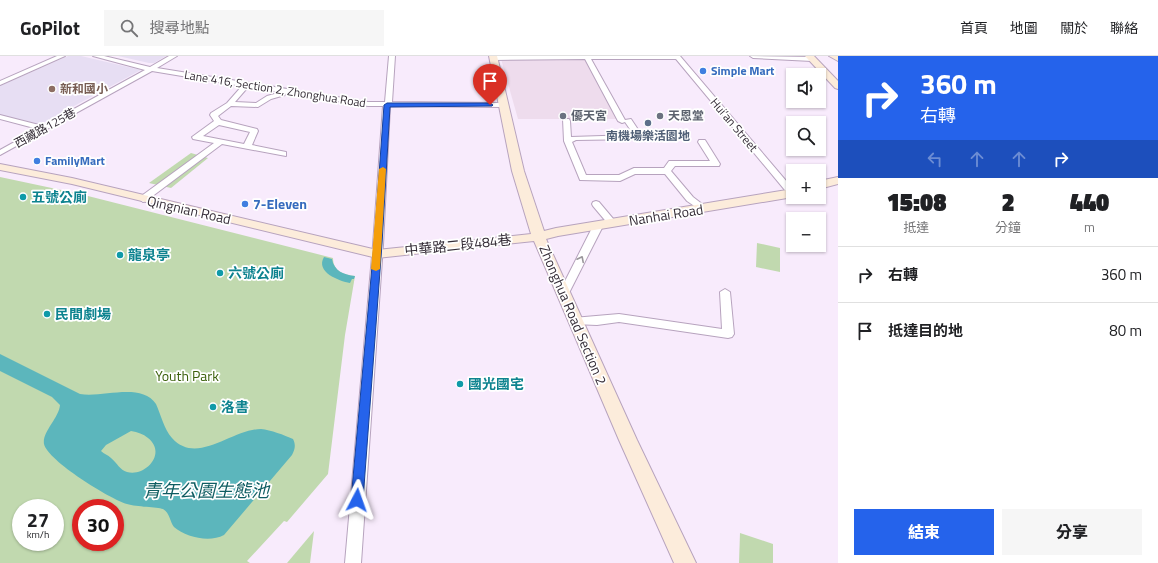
<!DOCTYPE html>
<html lang="zh-TW">
<meta charset="utf-8">
<style>
body{margin:0;font-family:"Titillium Web","Noto Sans TC",sans-serif;background:#f6f6f6;color:#202124;height:100vh;display:flex;flex-direction:column;font-size:15px;white-space:nowrap}
*{box-sizing:border-box;margin:0}
p{font-size:13px;color:#757577}
.icon{flex:none;width:22px;height:22px;fill:none;stroke:currentColor;stroke-width:2;stroke-linecap:round;stroke-linejoin:round}
.map{position:relative;flex:1;overflow:hidden}
.drawer{display:flex;flex-direction:column;background:#fff;width:320px}
.drawer>*{flex:none}
.hud{background:#2563eb;color:#fff;overflow:hidden}
.controls{position:absolute;left:786px;top:12px;display:grid;gap:8px}
.controls a{display:grid;place-items:center;width:40px;height:40px;border-radius:0px;background:#fff;box-shadow:0 1px 3px #0004;font-size:20px}
.speed{position:absolute;left:12px;top:443px;display:flex;gap:8px;font-size:20px;font-weight:700;text-align:center}
.speed>*{display:grid;place-content:center;width:52px;height:52px;border-radius:50%;background:#fff;box-shadow:0 1px 3px #0004;line-height:1}
.speed small{font-size:10px;font-weight:400}
.speed .limit{border:6px solid #d22;background:#fff;color:#111}
.pin{position:absolute;display:grid;place-items:center;width:34px;height:34px;color:#fff;margin:-41px -17px;border-radius:50% 50% 50% 0;rotate:-45deg;box-shadow:0 0 4px #0007}
.pin .icon{rotate:45deg}
.me{position:absolute;width:44px;margin:-22px;rotate:4deg;stroke-linejoin:round;filter:drop-shadow(0 0 3px #0008)}
.turn{display:flex;align-items:center;gap:14px;height:84px;padding:0 16px;font-size:18px}
.turn .icon{width:52px;height:52px;stroke-width:2.5}
.turn b{display:block;font-size:28px;line-height:34px}
.lanes{display:flex;align-items:center;height:38px;padding:0 16px;background:#0003;justify-content:center;gap:20px;direction:ltr}
.lanes .off{opacity:.35}
.eta{display:flex;justify-content:space-evenly;align-items:center;height:68px;text-align:center}
.eta b{font-size:24px;font-weight:800;line-height:28px}
.button{display:flex;gap:8px;margin-top:auto;padding:8px 16px}
.button a{flex:1;height:46px;border-radius:0px;background:#2563eb;color:#fff;font-size:16px;font-weight:800;line-height:46px;text-align:center}
.button a+a{background:#f6f6f6;color:#202124}
ul{padding:0;list-style:none}
li{display:flex;align-items:center;gap:12px;height:56px;padding:0 16px;border-top:1px solid #e0e0e0}
li div{flex:1}
li b{display:block;font-size:15px}
li em{font-style:normal}
header{display:flex;align-items:center;gap:24px;box-sizing:border-box;height:56px;padding:0 20px;background:#fff;border-bottom:1px solid #e0e0e0}
header strong{font-size:19px}
nav{display:flex;gap:22px;margin-inline-start:auto;font-size:14px}
.search{width:280px;height:36px;background:#f6f6f6;display:flex;align-items:center;gap:10px;box-sizing:border-box;padding:0 14px;border-radius:0px;color:#757577;font-size:15px}
main{display:flex;flex:1;min-height:0}
.map>svg:first-child{display:block}
.commercial{fill:#eedced}
.education{fill:#e7def3}
.green{fill:#c1d9af;fill-rule:evenodd}
.water{fill:#5cb6bc;fill-rule:evenodd}
.lines{fill:none;stroke-linecap:round;stroke-linejoin:round}
.street-casing{stroke:#b7a3be;stroke-width:2}
.secondary-casing{stroke:#b7a3be;stroke-width:2}
.street{fill:#fff;fill-rule:evenodd}
.secondary{fill:#fcecdb;fill-rule:evenodd}
.oneway{stroke:#9a969b}
.route{fill:#2563eb;stroke:#184099}
.slow{fill:#f59e0b}
.shop-dot{fill:#3f7fe0;stroke:#fff;stroke-width:1.5}
.education-dot{fill:#8d6e63;stroke:#fff;stroke-width:1.5}
.worship-dot{fill:#6b7280;stroke:#fff;stroke-width:1.5}
.service-dot{fill:#5c6f8a;stroke:#fff;stroke-width:1.5}
.culture-dot{fill:#0f9aa8;stroke:#fff;stroke-width:1.5}
.labels{text-anchor:middle;stroke-width:3.5;stroke-linejoin:round;paint-order:stroke}
.far-shop-label{font-size:12px;font-weight:bold;fill:#366cbe;stroke:#fff;text-anchor:start}
.far-education-label{font-size:12px;font-weight:bold;fill:#785e54;stroke:#fff;text-anchor:start}
.far-street-label{font-size:12px;fill:#352d37;stroke:#fff}
.far-worship-label{font-size:12px;font-weight:bold;fill:#5b616d;stroke:#fff;text-anchor:start}
.far-service-label{font-size:12px;font-weight:bold;fill:#4e5e75;stroke:#fff}
.culture-label{font-size:14px;font-weight:bold;fill:#0d838f;stroke:#fff;text-anchor:start}
.shop-label{font-size:14px;font-weight:bold;fill:#366cbe;stroke:#fff;text-anchor:start}
.street-label{font-size:14px;fill:#352d37;stroke:#fff}
.park-label{font-size:14px;fill:#385e08;stroke:#fff}
.near-water-label{font-size:18px;font-style:italic;fill:#0f5d62;stroke:#fff}
</style>
<header>
<strong>GoPilot</strong>
<div class="search"><svg class="icon" aria-label="search" viewBox="0 0 24 24"><circle cx="10" cy="10" r="6"/><path d="M15 15l6 6"/></svg>搜尋地點</div>
<nav><a>首頁</a><a>地圖</a><a>關於</a><a>聯絡</a></nav>
</header>
<main>
<div class="map">
<svg width="838" height="507" viewBox="0 0 838 507">
<rect width="100%" height="100%" fill="#f8ebfc"/>
<!-- commercial -->
<path class="commercial" d="M501 3H585L618 63H518Z"/>
<!-- education -->
<g class="education">
<path d="M68 0H81L141 14 37 70 0 59V30Z"/>
<path d="M118 0H166L154 7H149Z"/>
</g>
<!-- green -->
<g class="green">
<path d="M191 97 208 102 171 132 149 127Z"/>
<path d="M0 121 80 138 333 202C333 215 344 219 355 220L345 279 328 418 287 466 284 465 247 505 250 507H0ZM21 452H55V486H21ZM81 452H115V486H81Z"/>
<path d="M757 187 780 192V216L756 211Z"/>
<path d="M314 475 310 507H287Z"/>
<path d="M740 477 773 488V507H739Z"/>
</g>
<!-- water -->
<g class="water">
<path d="M324 201 332 203C334 215 344 219 355 220L354 223H352L350 227C339 225 315 216 324 201Z"/>
<path d="M0 298 80 338C103 342 141 326 156 348 161 359 164 373 172 382 197 410 232 373 261 373 271 374 284 379 293 383 296 389 295 393 292 399L224 479C209 487 186 481 174 471 170 466 170 457 163 453 157 451 137 451 127 448 110 443 48 405 44 388 42 376 59 362 60 349L52 341 0 315ZM131 375C138 376 143 378 148 382 167 397 146 421 127 416 120 414 117 407 111 402 108 399 104 398 101 395L106 389Z"/>
</g>
<g class="lines">
<!-- street casing -->
<g class="street-casing">
<g id="street">
<path d="M57 0H65L0 29V25Z"/>
<path d="M93 0H104L150 11 169 0H177L157 12 368 46H385L389 0H395L392 46 504 47 508 49 504 51 390 50 383 189 361 507H345L373 189 383 50H368L286 37 285 39 271 43 258 51 231 50 218 60 221 64 257 73 258 75 252 89 286 96V100L222 88 146 145 143 146 139 143 140 141 214 87 193 83 192 81 214 65 210 59 211 57 227 47 242 30 152 15 0 99V94L38 73 0 63V59L43 70 145 14ZM248 31 282 36 267 40 256 47 235 46ZM219 69 250 76 244 88 203 80Z"/>
<path d="M680 0 793 133V139H789L676 3H591L625 64 631 63 643 81 639 83 576 84 572 86 586 119H619L634 112H664L669 105H710L698 86 699 84H705L720 108 719 110H675L671 115 693 141 706 151 708 153 703 156 687 145 665 118H635L620 125 580 124 564 85 563 63H569L570 65 571 81 634 79 625 66 622 67 618 65 585 3 494 4 491 2 494 0Z"/>
<path d="M750 0 812 1 815 3 812 5 753 2Z"/>
<path d="M596 145 599 146 615 165 617 167 615 169H609L593 150 592 148 593 146Z"/>
<path d="M598 167 603 170 569 237 568 239H560L559 237 593 170Z"/>
<path d="M725 233 730 236 734 278 732 281 728 282 619 266 597 269 573 268 571 265 573 262 619 258 722 273 720 236Z"/>
</g>
</g>
<!-- secondary casing -->
<g class="secondary-casing">
<g id="secondary">
<path d="M489 0H497L524 115 544 175 556 172 793 133V141L558 180 546 183 637 384 696 507H674L619 384 534 185 377 202 72 128 0 114V108L72 122 377 194 531 178 512 115Z"/>
<path d="M805 0H814L838 25V33L835 32Z"/>
<path d="M829 0H838V5Z"/>
<path d="M838 121V128L819 133V125Z"/>
</g>
</g>
<!-- street -->
<use href="#street" class="street"/>
<!-- secondary -->
<use href="#secondary" class="secondary"/>
</g>
<!-- one-way arrows -->
<defs><path id="oneway-chevron" d="M-2-3.5L2.5 0L-2 3.5" fill="none" stroke-width="1.6" stroke-linecap="round" stroke-linejoin="round"/></defs>
<use class="oneway" href="#oneway-chevron" transform="translate(581 203) rotate(-63)"/>
<!-- route -->
<path class="route" d="M490 47 493 49 492 50 390 51 382 188 363 444 362 448 357 450 353 448 351 444 374 188 384 49 387 47Z"/>
<!-- slow -->
<path class="slow" d="M383 111 386 113 380 213 376 215 371 213 379 113Z"/>
<!-- markers -->
<g class="shop-dot">
<circle cx="703" cy="15" r="4"/>
<circle cx="37" cy="105" r="4"/>
<circle cx="245" cy="148" r="4"/>
</g>
<circle class="education-dot" cx="52" cy="33" r="4"/>
<g class="worship-dot">
<circle cx="563" cy="60" r="4"/>
<circle cx="660" cy="60" r="4"/>
</g>
<circle class="service-dot" cx="648" cy="67" r="4"/>
<g class="culture-dot">
<circle cx="23" cy="141" r="4"/>
<circle cx="120" cy="199" r="4"/>
<circle cx="220" cy="217" r="4"/>
<circle cx="47" cy="258" r="4"/>
<circle cx="460" cy="328" r="4"/>
<circle cx="213" cy="351" r="4"/>
</g>
<g class="labels">
<!-- far-shop labels -->
<g class="far-shop-label">
<text x="711" y="19">Simple Mart</text>
<text x="45" y="109">FamilyMart</text>
</g>
<!-- far-education labels -->
<g class="far-education-label">
<text x="60" y="37">新和國小</text>
</g>
<!-- far-street labels -->
<g class="far-street-label">
<text transform="translate(275 33) rotate(9)" y="4">Lane 416, Section 2, Zhonghua Road</text>
<text transform="translate(734 69) rotate(50)" y="4">Hui’an Street</text>
<text transform="translate(45 72) rotate(-29)" y="4">西藏路125巷</text>
</g>
<!-- far-worship labels -->
<g class="far-worship-label">
<text x="571" y="64">優天宮</text>
<text x="668" y="64">天恩堂</text>
</g>
<!-- far-service labels -->
<g class="far-service-label">
<text x="648" y="84">南機場樂活園地</text>
</g>
<!-- culture labels -->
<g class="culture-label">
<text x="31" y="146">五號公廁</text>
<text x="128" y="204">龍泉亭</text>
<text x="228" y="222">六號公廁</text>
<text x="55" y="263">民間劇場</text>
<text x="468" y="333">國光國宅</text>
<text x="221" y="356">洛書</text>
</g>
<!-- shop labels -->
<g class="shop-label">
<text x="253" y="153">7-Eleven</text>
</g>
<!-- street labels -->
<g class="street-label">
<text transform="translate(189 154) rotate(13)" y="5">Qingnian Road</text>
<text transform="translate(666 159) rotate(-9)" y="5">Nanhai Road</text>
<text transform="translate(458 189) rotate(-6)" y="5">中華路二段484巷</text>
<text transform="translate(573 259) rotate(67)" y="5">Zhonghua Road Section 2</text>
</g>
<!-- park labels -->
<g class="park-label">
<text x="187" y="325">Youth Park</text>
</g>
<!-- near-water labels -->
<g class="near-water-label">
<text x="206" y="441">青年公園生態池</text>
</g>
</g>
</svg>
<div class="controls">
<a><svg class="icon" aria-label="sound" viewBox="0 0 24 24"><path d="M4 9h4l5-4v14l-5-4H4zM17 9q2 3 0 6"/></svg></a>
<a><svg class="icon" aria-label="search" viewBox="0 0 24 24"><circle cx="10" cy="10" r="6"/><path d="M15 15l6 6"/></svg></a>
<a>+</a>
<a>−</a>
</div>
<div class="speed"><div>27<small>km/h</small></div><div class="limit">30</div></div>
<div class="pin" style="left:490px;top:49px;background:#d93025"><svg class="icon" aria-label="arrive" viewBox="0 0 24 24"><path d="M6 21V4h12l-3 4 3 4H6"/></svg></div>
<svg class="me" style="left:357px;top:444px" viewBox="-20 -20 40 40"><path d="M0-17L14 15 0 8-14 15z" fill="#2563eb" stroke="#fff" stroke-width="4"/></svg>
</div>
<section class="drawer">
<div class="hud">
<div class="turn"><svg class="icon" aria-label="right" viewBox="0 0 24 24"><path d="M7 20v-9h11M14 6l5 5-5 5"/></svg><div><b>360 m</b>右轉</div></div>
<div class="lanes"><svg class="icon off" aria-label="left" viewBox="0 0 24 24"><path d="M17 20v-9H6M10 6l-5 5 5 5"/></svg><svg class="icon off" aria-label="ahead" viewBox="0 0 24 24"><path d="M12 20V5M6 11l6-6 6 6"/></svg><svg class="icon off" aria-label="ahead" viewBox="0 0 24 24"><path d="M12 20V5M6 11l6-6 6 6"/></svg><svg class="icon" aria-label="right" viewBox="0 0 24 24"><path d="M7 20v-9h11M14 6l5 5-5 5"/></svg></div>
</div>
<div class="eta">
<div><b>15:08</b><p>抵達</p></div>
<div><b>2</b><p>分鐘</p></div>
<div><b>440</b><p>m</p></div>
</div>
<ul>
<li><svg class="icon" aria-label="right" viewBox="0 0 24 24"><path d="M7 20v-9h11M14 6l5 5-5 5"/></svg><div><b>右轉</b></div><em>360 m</em></li>
<li><svg class="icon" aria-label="arrive" viewBox="0 0 24 24"><path d="M6 21V4h12l-3 4 3 4H6"/></svg><div><b>抵達目的地</b></div><em>80 m</em></li>
</ul>
<div class="button"><a>結束</a><a>分享</a></div>
</section>
</main>
